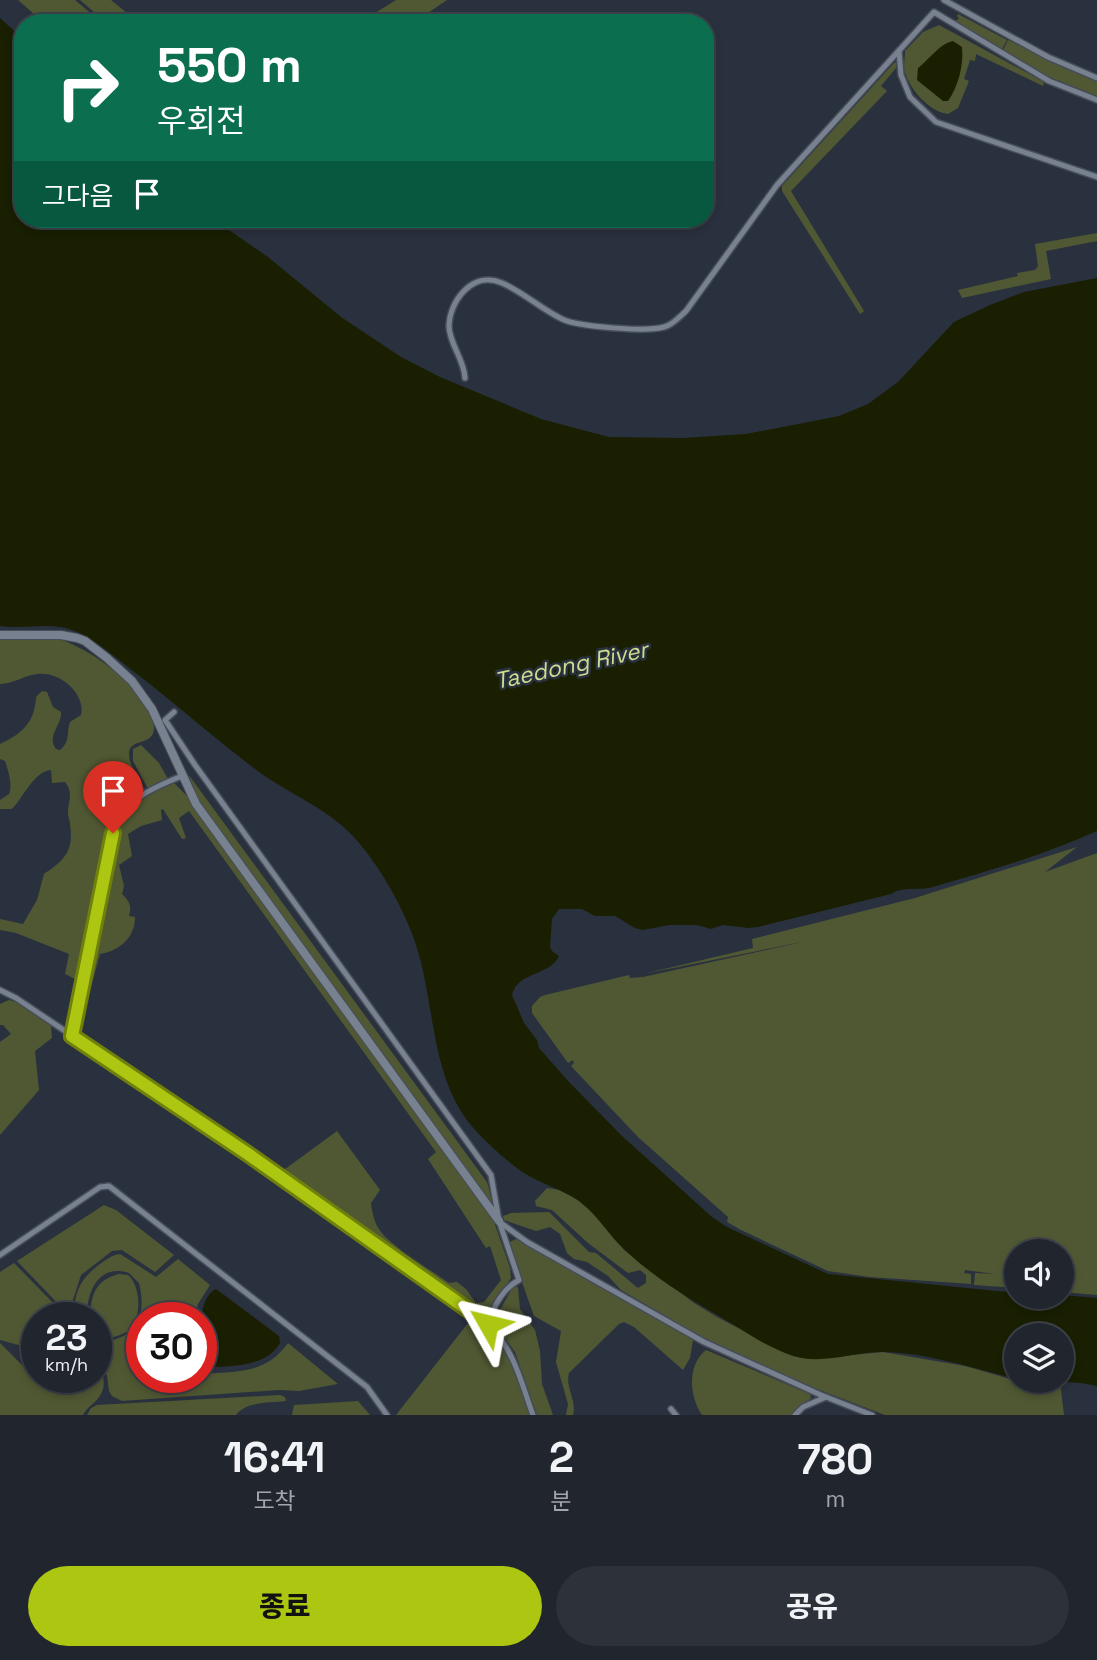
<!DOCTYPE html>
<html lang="ko">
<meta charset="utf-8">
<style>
body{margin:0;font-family:"Space Grotesk","Noto Sans KR",sans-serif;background:#2d313a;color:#f1f3f6;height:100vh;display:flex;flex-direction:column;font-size:26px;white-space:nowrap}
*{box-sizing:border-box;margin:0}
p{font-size:23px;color:#a2a5aa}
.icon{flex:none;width:38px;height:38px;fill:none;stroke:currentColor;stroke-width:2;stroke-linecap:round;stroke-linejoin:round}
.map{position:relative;height:1415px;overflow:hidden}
.side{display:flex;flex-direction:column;background:#20252e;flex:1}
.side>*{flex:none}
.guide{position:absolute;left:14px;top:14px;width:700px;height:214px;border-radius:28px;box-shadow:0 4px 10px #0003,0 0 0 2px #3d424a;background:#0b6e4f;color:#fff;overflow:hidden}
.controls{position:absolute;left:1004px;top:1239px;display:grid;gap:14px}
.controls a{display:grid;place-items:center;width:70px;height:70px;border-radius:50%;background:#20252e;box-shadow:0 4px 10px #0003,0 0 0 2px #3d424a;font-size:35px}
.speed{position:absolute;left:21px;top:1302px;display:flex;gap:14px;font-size:35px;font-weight:700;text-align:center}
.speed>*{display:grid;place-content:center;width:91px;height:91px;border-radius:50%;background:#20252e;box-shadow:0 4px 10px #0003,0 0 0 2px #3d424a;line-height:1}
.speed small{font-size:18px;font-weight:400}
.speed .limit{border:10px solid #d22;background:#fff;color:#111}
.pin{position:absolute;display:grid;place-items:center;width:60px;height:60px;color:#fff;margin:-72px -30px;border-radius:50% 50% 50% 0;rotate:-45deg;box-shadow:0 0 7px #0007}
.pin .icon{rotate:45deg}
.me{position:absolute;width:77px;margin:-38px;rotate:307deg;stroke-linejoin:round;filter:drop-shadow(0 0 5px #0008)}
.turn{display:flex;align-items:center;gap:24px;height:147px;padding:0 28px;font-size:32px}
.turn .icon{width:91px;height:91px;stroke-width:2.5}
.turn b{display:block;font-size:49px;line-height:60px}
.then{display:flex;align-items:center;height:66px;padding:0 28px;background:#0003;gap:14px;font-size:26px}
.eta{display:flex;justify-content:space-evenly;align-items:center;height:119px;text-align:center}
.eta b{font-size:42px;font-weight:800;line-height:49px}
.primary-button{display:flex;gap:14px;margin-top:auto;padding:14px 28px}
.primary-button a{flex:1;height:80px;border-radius:42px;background:#acc611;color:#111;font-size:28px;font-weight:800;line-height:80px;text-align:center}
.primary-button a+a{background:#2d313a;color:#f1f3f6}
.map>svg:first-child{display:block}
.green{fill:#505833}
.water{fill:#191f00}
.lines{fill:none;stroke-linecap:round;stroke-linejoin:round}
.street-casing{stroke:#474d58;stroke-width:8}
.secondary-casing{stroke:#474d58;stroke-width:10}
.street{stroke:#788190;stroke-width:5}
.secondary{stroke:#788190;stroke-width:8}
.route-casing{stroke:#70810b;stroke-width:18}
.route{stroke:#acc611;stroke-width:12}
.labels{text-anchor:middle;stroke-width:5;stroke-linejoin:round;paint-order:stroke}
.water-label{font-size:23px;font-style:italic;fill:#ccdd90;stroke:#2a313e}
</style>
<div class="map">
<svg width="1097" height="1415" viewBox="0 0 1097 1415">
<rect width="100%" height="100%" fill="#2a313e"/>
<!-- green -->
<g class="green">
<path d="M18 0H75L102 23H44Z"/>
<path d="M80 0H111L139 23H107Z"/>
<path d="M396 0H447L413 23H359Z"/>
<path d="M958 14 1007 40 1001 51 954 21 959 19 957 16Z"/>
<path d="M939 25 1044 82 1043 86 976 54 975 61 970 60 964 79 969 81 958 108 948 114C929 112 907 87 904 68 904 63 905 56 905 51L923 32Z"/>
<path d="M1008 40 1097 82V96L1047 76 1002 52Z"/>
<path d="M897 62 896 68 881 86 887 91 791 191 864 311 860 314 782 191V186L894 63Z"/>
<path d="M1097 233V241L1046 251 1051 279 962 298 958 290 1018 276 1017 273 1035 270 1038 266 1035 244Z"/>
<path d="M0 638C17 638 37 635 54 638 85 644 154 692 154 727 154 750 123 734 130 761 133 771 140 781 145 790L127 802 114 823 81 982 65 974 69 954 16 933 0 930V919L23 924 37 900 44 874C65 860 74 851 70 824 70 821 68 817 68 813 68 801 74 793 65 782L52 783 51 770C34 771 23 798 12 809H0V800L9 794C13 786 8 769 5 761L0 759V744C22 734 35 722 36 697L42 691 47 692 53 707 61 712C62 726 46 735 56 749L60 750C71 741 66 733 70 722L81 715C86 693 59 671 38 674 24 675 14 684 0 684Z"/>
<path d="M141 745 159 763 168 779 148 789 133 761V749Z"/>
<path d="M188 774 487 1182 493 1204 491 1205 200 803Z"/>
<path d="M173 782 189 798 492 1216 510 1268 511 1278 485 1315 387 1249 281 1172 337 1131 380 1190 371 1203C372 1211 374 1222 379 1229 390 1246 431 1270 449 1283L457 1282 466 1289 476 1303 484 1302 501 1280 490 1246 486 1248 428 1159 436 1152 189 811 179 818 186 838 182 839 163 809 161 810 162 820 141 826 128 834 132 856 119 865 124 886 122 894C129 901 132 905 129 916L135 917C135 938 119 951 100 954L81 1024 76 1029 96 947 118 824 132 805Z"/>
<path d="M1077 847 1045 872 1097 853V1295L1062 1292V1251H1017V1288L974 1285 975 1273 995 1274 965 1270 964 1273 971 1274V1284L870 1277 828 1271 741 1230 727 1222 728 1217 638 1137 571 1066 574 1063 573 1060 568 1063 532 1013V1006L540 997 545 995 629 975 630 978 643 977 807 941 643 974 753 948 752 939 915 898Z"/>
<path d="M9 1000 18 1003 51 1026 52 1038 35 1051 39 1090 0 1135V1042L11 1034 3 1025H0V1004Z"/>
<path d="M547 1188 559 1190 578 1200 597 1217 624 1250 694 1303 717 1317 792 1356 811 1359 883 1352 965 1366 1017 1381H1060L1064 1415H885L812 1387 705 1339 621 1290 608 1276 587 1262 574 1259 567 1253 560 1234 550 1227 536 1231 504 1220 503 1216 511 1213 549 1212 589 1252 596 1253 633 1284 638 1288 646 1283V1275L640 1270 628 1273 588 1243 552 1210 536 1206 535 1201Z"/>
<path d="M104 1205 116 1210 174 1255 155 1272 122 1250 112 1251 81 1275 70 1309 66 1312 17 1261Z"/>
<path d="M516 1239 693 1340 690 1358 683 1370 634 1327 624 1322 619 1324 569 1373C565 1388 577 1400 573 1415H566L568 1404 556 1362 561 1331 534 1316 510 1248V1242Z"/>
<path d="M120 1254 156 1277 178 1259 210 1285 198 1304 194 1318H142V1377H201V1374C236 1371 265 1375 288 1343L338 1384 299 1391 279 1390 122 1401 112 1396 109 1391 107 1376 96 1348C101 1342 109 1342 116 1339 142 1331 145 1307 139 1283L129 1273C98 1263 86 1293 87 1318H74C74 1292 80 1279 100 1264 107 1259 112 1255 120 1254Z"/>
<path d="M14 1263 63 1313H71V1318H37V1350L0 1340V1272Z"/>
<path d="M119 1274 128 1275C141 1286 142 1318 130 1329 122 1337 106 1338 96 1341V1318H90C91 1295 95 1280 119 1274Z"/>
<path d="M516 1286 518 1288 520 1309 535 1330 540 1351 542 1384 553 1415H537L515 1352 496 1326 497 1315 513 1287Z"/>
<path d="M472 1318C512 1345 515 1372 530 1415H396Z"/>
<path d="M0 1343 23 1366 37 1372V1377H96V1357C101 1371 109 1384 99 1397 94 1404 88 1406 83 1415H0Z"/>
<path d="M706 1350 810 1394 811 1398 792 1415H702C689 1396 687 1365 706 1350Z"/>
<path d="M280 1395 285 1397 286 1401C270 1403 247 1401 236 1415H87L91 1408 97 1405Z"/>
<path d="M358 1401 370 1415H292L294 1405Z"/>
</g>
<!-- water -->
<g class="water">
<path d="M0 18 23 39V219H213L268 257 341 317 401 357 440 377 541 419 609 437 683 438 746 434 839 416 868 404 898 382 954 322 990 305 1024 292 1097 278V831C1044 855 988 871 933 887 919 891 903 886 891 894L758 927 748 928 723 925 711 929 697 925H669L643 930 635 928 615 916H595L582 909H559L552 919 550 947 552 951 559 956C550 976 518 971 512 995L524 1023 537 1040 539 1048 569 1082 622 1136 712 1217 727 1227 828 1274 1017 1293V1297H1062V1295L1097 1298V1386C1074 1380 1051 1383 1028 1381H1062V1335H1017V1379C975 1369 925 1352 882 1352 853 1352 822 1365 794 1356 774 1350 756 1339 739 1328 699 1304 660 1283 626 1251 608 1235 598 1215 579 1201 562 1189 541 1184 524 1173 508 1162 491 1147 477 1132 428 1080 437 1004 414 939 402 906 383 872 360 844 332 809 289 795 255 769 214 738 177 705 137 674 117 659 98 641 75 631 50 621 25 630 0 626Z"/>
<path d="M953 41 962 47C964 65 958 87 948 101H943L917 80 918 68C929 60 939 44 953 41Z"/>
<path d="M216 1289 279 1336 280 1343C265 1369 228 1365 201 1368 201 1347 195 1299 216 1289Z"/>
</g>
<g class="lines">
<!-- street casing -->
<g class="street-casing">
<g id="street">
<path d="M944 0 1048 57 1097 78"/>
<path d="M899 51 901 75 910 97 936 122 1097 177"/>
<path d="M465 378C464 359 450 345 449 327 449 301 473 270 502 283 523 292 541 309 562 319 579 327 646 332 664 327 673 325 679 317 686 311L777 185 934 12 1049 81 1097 100"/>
<path d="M174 712 165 720 195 765 491 1175 499 1221 519 1280C502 1289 494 1306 488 1324"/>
<path d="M0 990 16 998 248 1154 488 1324C515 1352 520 1379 533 1415"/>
<path d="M72 1036 113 833C123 800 152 788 182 776"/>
<path d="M501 1223 527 1242 704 1342 821 1395 872 1415"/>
<path d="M0 1255 100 1187 109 1186 367 1387 387 1415"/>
<path d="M671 1409 676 1415"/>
<path d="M795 1415 803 1407 826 1397"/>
</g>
</g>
<!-- secondary casing -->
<g class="secondary-casing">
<path id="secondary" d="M0 635H61L77 638 85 641 107 658 132 681 152 709 196 804 499 1221"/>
</g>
<!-- street -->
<use href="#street" class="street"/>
<!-- secondary -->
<use href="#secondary" class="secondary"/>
</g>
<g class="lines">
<!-- route casing -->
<g class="route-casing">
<path id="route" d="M113 833 72 1036 248 1154 488 1324"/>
</g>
<!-- route -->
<use href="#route" class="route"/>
</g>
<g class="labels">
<!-- water labels -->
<g class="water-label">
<text transform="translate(571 665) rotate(-12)" y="8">Taedong River</text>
</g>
</g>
</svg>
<div class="controls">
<a><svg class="icon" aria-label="sound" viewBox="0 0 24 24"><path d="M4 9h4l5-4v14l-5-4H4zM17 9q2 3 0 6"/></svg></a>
<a><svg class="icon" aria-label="layers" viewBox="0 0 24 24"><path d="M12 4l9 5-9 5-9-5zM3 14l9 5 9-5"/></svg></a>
</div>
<div class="speed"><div>23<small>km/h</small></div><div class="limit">30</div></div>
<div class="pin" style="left:113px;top:833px;background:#d93025"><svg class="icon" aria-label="arrive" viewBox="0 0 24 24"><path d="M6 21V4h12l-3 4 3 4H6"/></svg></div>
<svg class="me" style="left:488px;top:1324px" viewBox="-20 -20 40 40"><path d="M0-17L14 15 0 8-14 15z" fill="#acc611" stroke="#fff" stroke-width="4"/></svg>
<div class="guide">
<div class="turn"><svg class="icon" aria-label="right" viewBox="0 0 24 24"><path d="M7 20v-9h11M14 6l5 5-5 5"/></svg><div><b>550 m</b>우회전</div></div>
<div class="then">그다음<svg class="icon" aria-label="arrive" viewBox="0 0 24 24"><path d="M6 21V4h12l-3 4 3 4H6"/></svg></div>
</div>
</div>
<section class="side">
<div class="eta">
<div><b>16:41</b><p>도착</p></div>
<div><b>2</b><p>분</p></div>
<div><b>780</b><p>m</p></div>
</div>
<div class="primary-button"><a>종료</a><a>공유</a></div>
</section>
